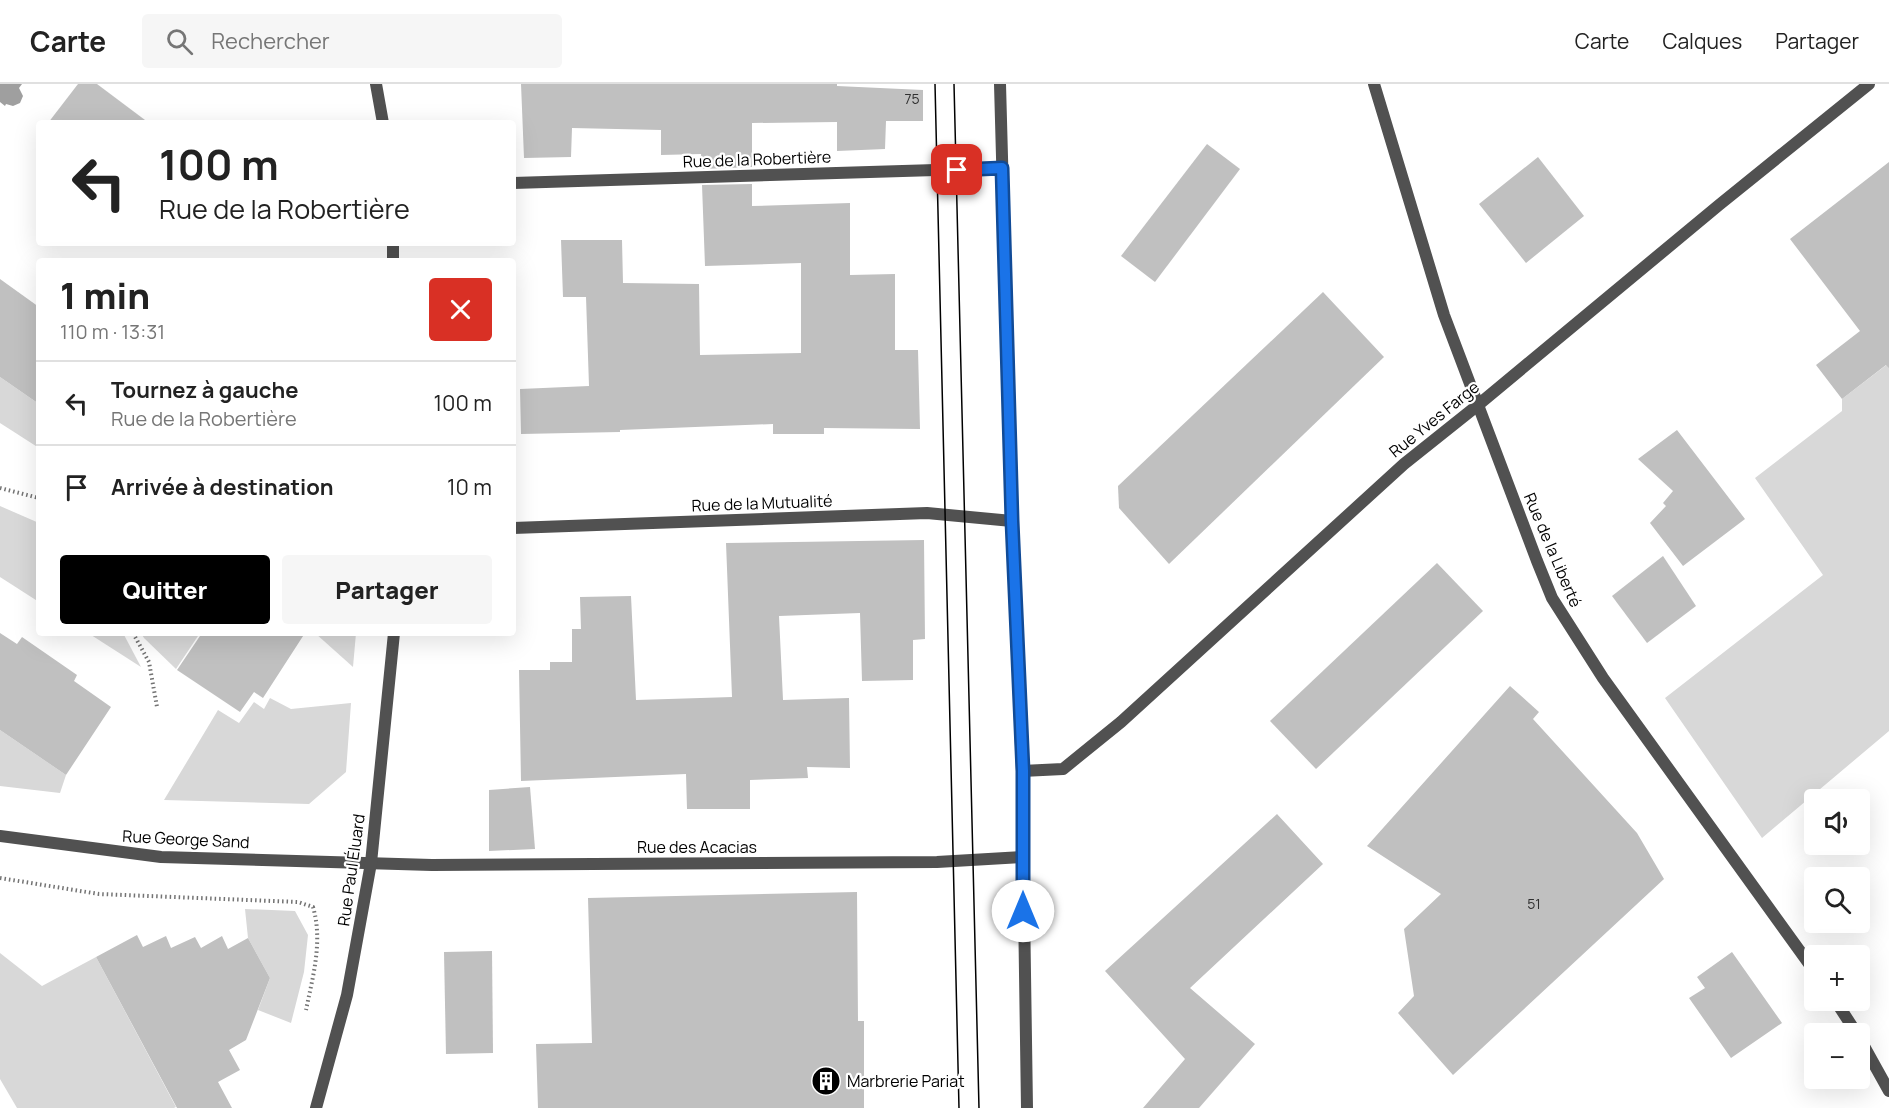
<!DOCTYPE html>
<html lang="fr">
<meta charset="utf-8">
<style>
body{margin:0;font-family:Manrope,sans-serif;background:#f6f6f6;color:#222;height:100vh;display:flex;flex-direction:column;font-size:22px;white-space:nowrap}
*{box-sizing:border-box;margin:0}
p{font-size:20px;color:#767676}
.icon{flex:none;width:33px;height:33px;fill:none;stroke:currentColor;stroke-width:2;stroke-linecap:round;stroke-linejoin:round}
.map{position:relative;flex:1;overflow:hidden}
.side{position:absolute;left:36px;top:174px;width:480px;height:378px;display:flex;flex-direction:column;background:#fff;border-radius:6px;box-shadow:0 6px 24px #0002}
.side>*{flex:none}
.banner{position:absolute;left:36px;top:36px;width:480px;height:126px;border-radius:6px;box-shadow:0 6px 24px #0002;background:#fff;color:#222;overflow:hidden}
.buttons{position:absolute;left:1804px;top:705px;display:grid;gap:12px}
.buttons a{display:grid;place-items:center;width:66px;height:66px;border-radius:6px;background:#fff;box-shadow:0 6px 24px #0002;font-size:30px}
.pin{position:absolute;display:grid;place-items:center;width:51px;height:51px;color:#fff;margin:-26px;border-radius:12px;box-shadow:0 3px 9px #0006}
.me{position:absolute;width:66px;margin:-33px;rotate:0deg;stroke-linejoin:round;filter:drop-shadow(0 0 4px #0008)}
.turn{display:flex;align-items:center;gap:21px;height:126px;padding:0 24px;font-size:27px}
.turn .icon{width:78px;height:78px;stroke-width:2.5}
.turn b{display:block;font-size:42px;line-height:51px}
.round{display:grid;place-items:center;flex:none;width:63px;height:63px;border-radius:6px;background:#f6f6f6}
.headline{display:flex;align-items:center;justify-content:space-between;height:102px;padding:0 24px}
h1{font-size:36px;font-weight:800;line-height:45px}
.action{display:flex;gap:12px;margin-top:auto;padding:12px 24px}
.action a{flex:1;height:69px;border-radius:6px;background:#000;color:#fff;font-size:24px;font-weight:800;line-height:69px;text-align:center}
.action a+a{background:#f6f6f6;color:#222}
ul{padding:0;list-style:none}
li{display:flex;align-items:center;gap:18px;height:84px;padding:0 24px;border-top:2px solid #e0e0e0}
li div{flex:1}
li b{display:block;font-size:22px}
li em{font-style:normal}
header{display:flex;align-items:center;gap:36px;box-sizing:border-box;height:84px;padding:0 30px;background:#fff;border-bottom:2px solid #e0e0e0}
header strong{font-size:28px}
nav{display:flex;gap:33px;margin-inline-start:auto;font-size:21px}
.search{width:420px;height:54px;background:#f6f6f6;display:flex;align-items:center;gap:15px;box-sizing:border-box;padding:0 21px;border-radius:6px;color:#767676;font-size:22px}
.map>svg:first-child{display:block}
.green{fill:#d8d8d8}
.water{fill:#9f9f9f}
.building{fill:#c0c0c0}
.lines{fill:none;stroke-linecap:round;stroke-linejoin:round}
.path{stroke:#737373;stroke-width:4;stroke-dasharray:1.5 3;stroke-linecap:butt}
.street{stroke:#515151;stroke-width:12}
.tram{stroke:#000;stroke-width:1.5}
.route-casing{stroke:#114b97;stroke-width:15}
.route{stroke:#1a73e8;stroke-width:10}
.labels{text-anchor:middle;stroke-width:4.5;stroke-linejoin:round;paint-order:stroke}
.number-label{font-size:14px;fill:#303030}
.street-label{font-size:16px;fill:#000;stroke:#fff}
.poi-label{font-size:16px;fill:#000;stroke:#fff;text-anchor:start}
</style>
<header>
<strong>Carte</strong>
<div class="search"><svg class="icon" aria-label="search" viewBox="0 0 24 24"><circle cx="10" cy="10" r="6"/><path d="M15 15l6 6"/></svg>Rechercher</div>
<nav><a>Carte</a><a>Calques</a><a>Partager</a></nav>
</header>
<div class="map">
<svg width="1889" height="1024" viewBox="0 0 1889 1024">
<rect width="100%" height="100%" fill="#fff"/>
<!-- green -->
<g class="green">
<path d="M1889 279V647L1762 754 1665 614 1823 491 1755 394 1842 327V315Z"/>
<path d="M0 293 39 320V364L0 339Z"/>
<path d="M0 422 39 439V518L0 493Z"/>
<path d="M88 549H123L141 583Z"/>
<path d="M141 549H200L176 585 144 554Z"/>
<path d="M315 549H356L353 583Z"/>
<path d="M270 614 291 625 351 619 346 688 309 720 164 716 218 626 239 639 254 618 264 625Z"/>
<path d="M0 646 66 691 60 709 0 702Z"/>
<path d="M245 825 295 827 308 851 304 888 291 939 258 926 270 894 248 854Z"/>
<path d="M0 869 42 902 96 873 176 1023 174 1024H17L0 995Z"/>
</g>
<!-- water -->
<path class="water" d="M0 0H22L19 4 23 12 20 19 13 22 6 20 5 22 0 18Z"/>
<!-- building -->
<g class="building">
<path d="M78 0H97L149 39H48Z"/>
<path d="M521 0H837V2L923 6V37H886L885 65 837 67V38L752 39V83L702 85 701 70 661 71V46L572 44 571 73 524 74Z"/>
<path d="M1207 60 1240 85 1155 198 1121 172Z"/>
<path d="M1538 73 1584 132 1526 179 1479 120Z"/>
<path d="M1889 78V284L1886 281 1842 315 1816 281 1860 247 1790 155Z"/>
<path d="M752 100V122L850 119V191L895 190V266H918L920 345 824 344V350H773V340L620 346V348L521 350 520 305 589 302 586 213H563L561 156H622L623 199 699 200 700 271 801 269V179L705 182 702 101Z"/>
<path d="M0 195 39 223V320L0 293Z"/>
<path d="M1323 208 1384 273 1169 480 1119 424 1118 402Z"/>
<path d="M1677 346 1745 435 1683 482 1650 439 1666 422 1663 419 1673 407 1638 375Z"/>
<path d="M924 456 925 555 913 556V596L862 597 860 529 779 532 783 616 849 614 850 684 807 683 808 694 750 696V725H687L686 690 521 697 519 586H550V578H572V545H581L580 513 631 512 636 616 732 613 726 459Z"/>
<path d="M1663 472 1696 522 1647 559 1612 512Z"/>
<path d="M1437 479 1483 527 1316 685 1270 637Z"/>
<path d="M0 549 17 560 22 553 77 591 74 597 111 623 66 691 0 646Z"/>
<path d="M202 549H305L263 614 254 608 240 628 177 586Z"/>
<path d="M1510 602 1539 628 1533 635 1637 749 1664 795 1453 991 1398 929 1414 912 1404 845 1441 810 1367 762Z"/>
<path d="M530 703 535 765 489 767V706Z"/>
<path d="M1277 730 1323 780 1190 904 1255 960 1199 1024H1143L1185 975 1105 887Z"/>
<path d="M857 808 858 937H864V1024H538L536 960 592 959 588 814Z"/>
<path d="M137 851 143 863 166 852 171 864 195 853 201 864 222 852 228 865 248 854 270 894 246 956 229 966 240 986 218 998 232 1024H177L96 873Z"/>
<path d="M492 867 493 969 446 970 444 868Z"/>
<path d="M1732 868 1782 939 1731 974 1689 914 1705 904 1697 893Z"/>
</g>
<g class="lines">
<!-- path -->
<g class="path">
<path d="M0 404 39 414"/>
<path d="M133 549 149 578 157 623"/>
<path d="M0 794 99 810 298 818 313 823C323 857 313 892 306 926"/>
</g>
<!-- street -->
<g class="street">
<path d="M376 0 383 39"/>
<path d="M1000 0 1012 437 1022 687 1027 1024"/>
<path d="M1374 0 1444 231 1537 477 1552 514 1603 594 1815 888"/>
<path d="M513 99 1002 84"/>
<path d="M393 159V177"/>
<path d="M513 444 927 429 1012 437"/>
<path d="M1022 687 1063 685 1121 638 1404 380 1478 321 1719 121 1869 0"/>
<path d="M0 752 161 773 432 781 937 778 1023 773"/>
<path d="M1835 916 1857 950"/>
<path d="M1860 955 1889 1007"/>
<path d="M316 1024 347 911 371 779 394 549"/>
</g>
<!-- tram -->
<g class="tram">
<path d="M935 0 959 1024"/>
<path d="M954 0 979 1024"/>
</g>
</g>
<g class="lines">
<!-- route casing -->
<g class="route-casing">
<path id="route" d="M957 86 1002 84 1012 437 1023 687V827"/>
</g>
<!-- route -->
<use href="#route" class="route"/>
</g>
<!-- icons -->
<defs>
<g id="building-disc" transform="scale(1.5)"><circle r="9.5" fill="#000" stroke="#fff"/><path d="M-4-6H4V6H1V3H-1V6H-4ZM-2.5-4.3h1.7v1.8h-1.7ZM.8-4.3h1.7v1.8H.8ZM-2.5-1h1.7V.8h-1.7ZM.8-1h1.7V.8H.8Z" fill="#fff"/></g>
</defs>
<g fill-rule="evenodd">
<use href="#building-disc" x="826" y="997"/>
</g>
<g class="labels">
<!-- number labels -->
<g class="number-label">
<text x="912" y="20">75</text>
<text x="1534" y="825">51</text>
</g>
<!-- street labels -->
<g class="street-label">
<text transform="translate(757 75) rotate(-2)" y="6">Rue de la Robertière</text>
<text transform="translate(1434 335) rotate(-39)" y="6">Rue Yves Farge</text>
<text transform="translate(762 419) rotate(-2)" y="6">Rue de la Mutualité</text>
<text transform="translate(1553 466) rotate(67)" y="6">Rue de la Liberté</text>
<text transform="translate(186 755) rotate(3)" y="6">Rue George Sand</text>
<text x="697" y="769">Rue des Acacias</text>
<text transform="translate(351 786) rotate(-82)" y="6">Rue Paul Éluard</text>
</g>
<!-- poi labels -->
<g class="poi-label">
<text x="847" y="1003">Marbrerie Pariat</text>
</g>
</g>
</svg>
<div class="buttons">
<a><svg class="icon" aria-label="sound" viewBox="0 0 24 24"><path d="M4 9h4l5-4v14l-5-4H4zM17 9q2 3 0 6"/></svg></a>
<a><svg class="icon" aria-label="search" viewBox="0 0 24 24"><circle cx="10" cy="10" r="6"/><path d="M15 15l6 6"/></svg></a>
<a>+</a>
<a>−</a>
</div>
<div class="pin" style="left:957px;top:86px;background:#d93025"><svg class="icon" aria-label="arrive" viewBox="0 0 24 24"><path d="M6 21V4h12l-3 4 3 4H6"/></svg></div>
<svg class="me" style="left:1023px;top:827px" viewBox="-20 -20 40 40"><circle r="19" fill="#fff"/><path d="M0-13L10 11 0 6-10 11z" fill="#1a73e8"/></svg>
<div class="banner">
<div class="turn"><svg class="icon" aria-label="left" viewBox="0 0 24 24"><path d="M17 20v-9H6M10 6l-5 5 5 5"/></svg><div><b>100 m</b>Rue de la Robertière</div></div>
</div>
<section class="side">
<div class="headline"><div><h1>1 min</h1><p>110 m · 13:31</p></div><a class="round" style="background:#d93025;color:#fff"><svg class="icon" aria-label="close" viewBox="0 0 24 24"><path d="M6 6l12 12M18 6L6 18"/></svg></a></div>
<ul>
<li><svg class="icon" aria-label="left" viewBox="0 0 24 24"><path d="M17 20v-9H6M10 6l-5 5 5 5"/></svg><div><b>Tournez à gauche</b><p>Rue de la Robertière</p></div><em>100 m</em></li>
<li><svg class="icon" aria-label="arrive" viewBox="0 0 24 24"><path d="M6 21V4h12l-3 4 3 4H6"/></svg><div><b>Arrivée à destination</b></div><em>10 m</em></li>
</ul>
<div class="action"><a>Quitter</a><a>Partager</a></div>
</section>
</div>
